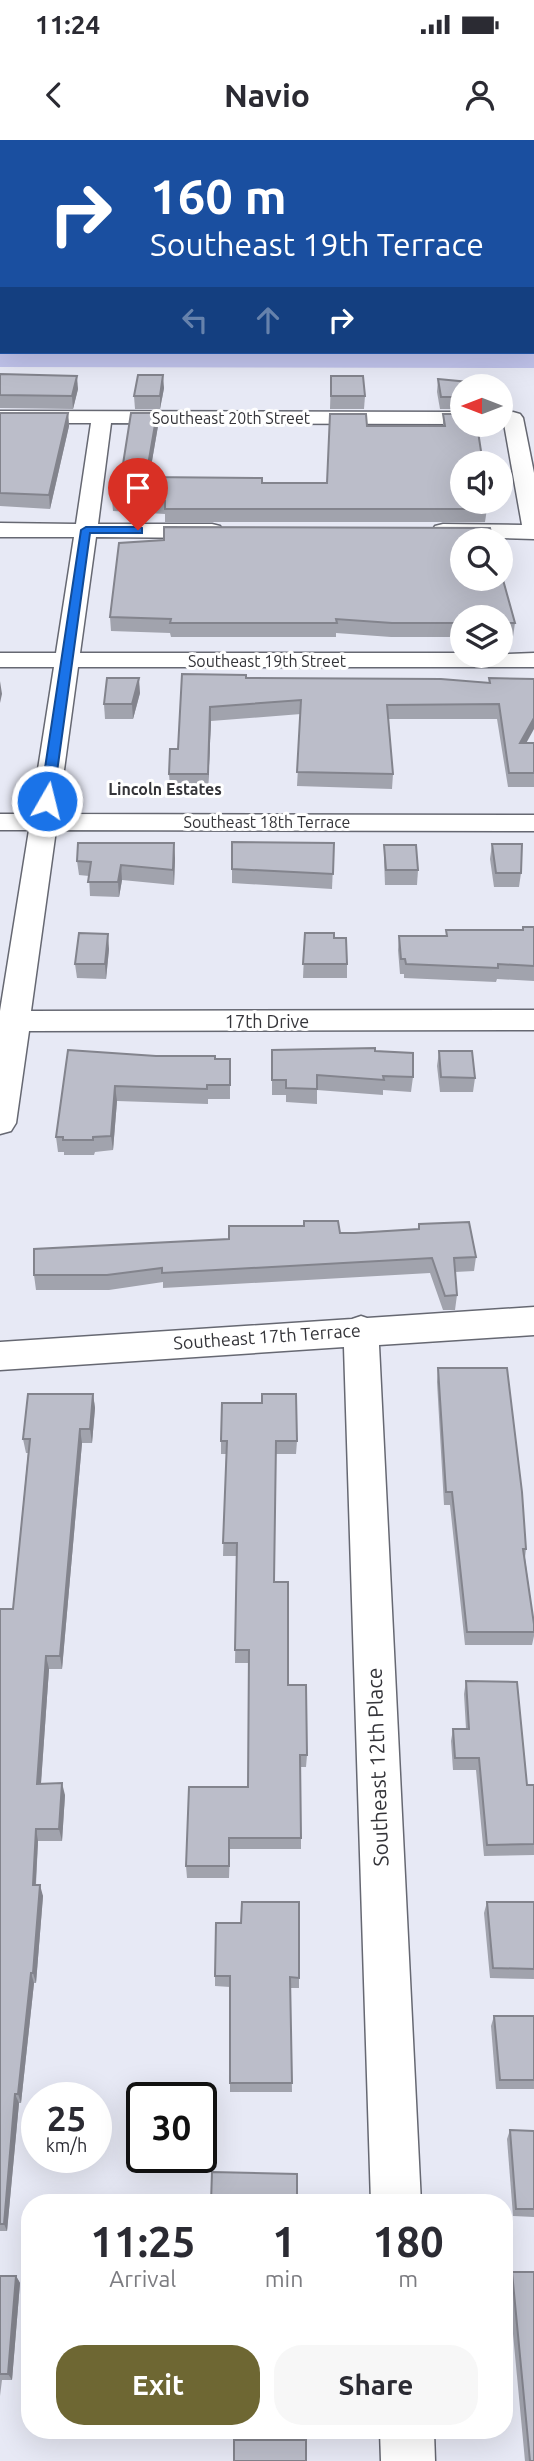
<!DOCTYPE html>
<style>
body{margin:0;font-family:Ubuntu,sans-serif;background:#f7f7f7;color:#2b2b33;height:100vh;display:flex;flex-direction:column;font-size:26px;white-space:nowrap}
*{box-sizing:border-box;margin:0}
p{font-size:23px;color:#7c7c81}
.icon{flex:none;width:38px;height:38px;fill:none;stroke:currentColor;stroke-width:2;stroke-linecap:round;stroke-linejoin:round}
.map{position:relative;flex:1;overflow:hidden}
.drawer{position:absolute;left:21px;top:2054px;width:492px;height:245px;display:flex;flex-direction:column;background:#fff;border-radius:28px;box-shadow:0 7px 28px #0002}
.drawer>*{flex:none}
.guide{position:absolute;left:0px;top:0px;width:536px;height:214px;box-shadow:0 7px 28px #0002;background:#1a4fa0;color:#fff;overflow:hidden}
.needle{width:46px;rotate:270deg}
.buttons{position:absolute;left:450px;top:234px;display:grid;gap:14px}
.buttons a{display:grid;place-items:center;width:63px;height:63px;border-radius:50%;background:#fff;box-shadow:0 7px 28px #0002;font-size:35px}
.speed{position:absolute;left:21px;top:1942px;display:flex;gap:14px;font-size:35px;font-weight:700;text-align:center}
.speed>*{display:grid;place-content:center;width:91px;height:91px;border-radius:50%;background:#fff;box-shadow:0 7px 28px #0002;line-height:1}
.speed small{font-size:18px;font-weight:400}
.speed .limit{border:4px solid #111;border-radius:10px;background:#fff;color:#111}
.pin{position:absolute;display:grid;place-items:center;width:60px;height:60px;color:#fff;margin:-72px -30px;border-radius:50% 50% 50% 0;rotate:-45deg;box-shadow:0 0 7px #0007}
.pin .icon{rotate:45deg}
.me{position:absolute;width:77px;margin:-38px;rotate:8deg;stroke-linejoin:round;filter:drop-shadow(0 0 5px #0008)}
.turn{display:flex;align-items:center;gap:24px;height:147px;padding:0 35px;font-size:32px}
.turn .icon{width:91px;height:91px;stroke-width:2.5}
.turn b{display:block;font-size:49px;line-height:60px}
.lanes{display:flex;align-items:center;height:66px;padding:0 35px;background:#0003;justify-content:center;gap:35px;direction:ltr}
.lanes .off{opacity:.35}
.eta{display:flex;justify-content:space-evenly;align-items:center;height:119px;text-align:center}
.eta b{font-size:42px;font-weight:700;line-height:49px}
.button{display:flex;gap:14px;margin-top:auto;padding:14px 35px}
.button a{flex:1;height:80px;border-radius:28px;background:#6e6733;color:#fff;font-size:28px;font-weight:700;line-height:80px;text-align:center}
.button a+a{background:#f7f7f7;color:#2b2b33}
.status{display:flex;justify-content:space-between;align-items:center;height:49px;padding:0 35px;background:#fff;direction:ltr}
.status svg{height:19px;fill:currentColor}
header{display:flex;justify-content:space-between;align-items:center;height:91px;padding:0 35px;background:#fff;font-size:32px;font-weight:700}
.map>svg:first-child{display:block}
.green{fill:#bfc2ea;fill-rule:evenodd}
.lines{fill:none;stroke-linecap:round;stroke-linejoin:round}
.street-casing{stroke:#666872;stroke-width:3}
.street{fill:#fff;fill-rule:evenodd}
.wall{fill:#a1a3ad}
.shaded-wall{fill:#83848d}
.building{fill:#bbbdc9;stroke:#83848d;stroke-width:2}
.route{fill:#1a73e8;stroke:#114b97;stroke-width:2}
.labels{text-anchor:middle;stroke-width:6;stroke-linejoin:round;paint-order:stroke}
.far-street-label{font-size:16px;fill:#343439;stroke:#fff}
.far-neighbourhood-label{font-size:16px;font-weight:bold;fill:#343439;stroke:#fff}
.street-label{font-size:18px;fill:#343439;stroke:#fff}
.near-street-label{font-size:21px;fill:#343439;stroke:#fff}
</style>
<div class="status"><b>11:24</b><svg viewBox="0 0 49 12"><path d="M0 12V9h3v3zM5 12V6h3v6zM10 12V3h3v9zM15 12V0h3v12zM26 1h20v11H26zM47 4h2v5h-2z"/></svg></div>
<header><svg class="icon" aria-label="back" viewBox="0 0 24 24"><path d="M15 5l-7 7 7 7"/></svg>Navio<svg class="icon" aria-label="person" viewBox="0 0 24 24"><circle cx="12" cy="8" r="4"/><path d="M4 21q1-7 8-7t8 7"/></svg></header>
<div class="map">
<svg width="534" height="2321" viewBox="0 0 534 2321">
<rect width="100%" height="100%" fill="#e7e9f5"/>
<!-- green -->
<path class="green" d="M0 0H534V228L0 227ZM2 2H534V212H2Z"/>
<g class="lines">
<!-- street casing -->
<g class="street-casing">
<g id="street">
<path d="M0 271 462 272V284L111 283 98 384H212L220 386 223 391 220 396 212 398 96 397 80 513H462V516L534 513V527H78L58 674 534 675V691L56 690 31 871 534 870V890L29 891 16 983 11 991 0 994V871L29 690H0V674H31L54 527H0V513H56L74 397H0V383L76 384 91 283H0Z"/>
<path d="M513 272 520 274 523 278 534 333V399L435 396 432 391 435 386 443 384 522 385 503 278 506 274Z"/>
<path d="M534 1167V1195L379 1205 421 2063H371L344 1207 0 1230V1202L352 1179 361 1176 367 1178Z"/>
<path d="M380 2291H434L435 2321H381Z"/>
</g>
</g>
<!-- street -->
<use href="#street" class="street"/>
</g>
<!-- wall -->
<g class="wall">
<path d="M0 235 78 249 73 269 0 268Z"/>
<path d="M331 236 365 256 364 269H330Z"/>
<path d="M438 239 462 247V269H440L437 252Z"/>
<path d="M164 248 160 269H135L134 256Z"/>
<path d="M0 273H68L69 286 50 369 0 366Z"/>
<path d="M443 274 462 362H488L485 382H165V374L113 371 112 359 121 337 158 286 149 338 262 343H327L367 286H443Z"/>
<path d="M164 387 490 388 493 401H462V439H500V429L515 483 513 497H500V478H462V497H391L336 493V497H171L170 493 111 491 110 477 119 403 164 400Z"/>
<path d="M182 534 246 538 489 542V538L526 603H534V647H508L497 579H388L393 634 392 649 297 646 301 574 211 581 208 648H170L169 634 178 609Z"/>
<path d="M140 553 133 579H105L104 564Z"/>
<path d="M334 703 332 749 232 743V729Z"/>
<path d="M492 704 521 733 519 747H494L490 719Z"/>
<path d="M384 705 418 730 417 745H385L384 720Z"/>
<path d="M175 718 174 745 122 740 119 757 90 756 89 736 79 735 77 721Z"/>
<path d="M534 787V841L497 839 496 842 404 838V834H400L398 810 399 796H446V790H523Z"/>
<path d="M305 793 334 798 347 824V838H303Z"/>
<path d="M109 809 106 839 77 838 75 824Z"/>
<path d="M68 910 156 916 230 919V959H208V964L117 961 113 1010 95 1012 94 1015H64V1012H58L56 997Z"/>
<path d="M272 910 375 911 413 937 411 952 383 950V955L317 950V964L286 962V955H272Z"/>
<path d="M439 911 475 938 473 952H440L437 926Z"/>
<path d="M304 1081 340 1093 419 1089V1084L476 1117 474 1131 455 1132 457 1155 455 1170H443L430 1133 163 1148V1142L109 1150H36L34 1135 304 1086Z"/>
<path d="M438 1228 526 1409 525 1418 534 1484V1496L532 1505H465L450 1365H444L437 1242Z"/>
<path d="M93 1254 95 1268 92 1303H82L62 1529H49L41 1644 65 1655 62 1701H38L36 1745 43 1756 36 1843H34L21 1963H19L7 2091H0V1469H13L28 1313H26L23 1299Z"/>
<path d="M221 1301H297L296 1314H276L274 1442 288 1545 307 1615 306 1627H301V1709H230L229 1738H187L186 1726 248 1647 249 1523H235L237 1416H223L226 1314H221Z"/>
<path d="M466 1541 527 1645H534V1715L484 1716 476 1630H453L451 1601 453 1589H466L464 1554Z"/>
<path d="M487 1762H534V1839L490 1838 484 1773Z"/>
<path d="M215 1836 299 1838V1848H290L292 1952H230V1847L215 1846Z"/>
<path d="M494 1876H534V1949H496L491 1886Z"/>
<path d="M510 1990 534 1991V2077L513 2076 507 1999Z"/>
<path d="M512 2132 534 2321H525L508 2141Z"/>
<path d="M0 2136H16L20 2143 12 2240H2L0 2256Z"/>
</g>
<!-- shaded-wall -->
<g class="shaded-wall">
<path d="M163 235 164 248 160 269V256Z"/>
<path d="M77 236 78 249 73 269 72 256Z"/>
<path d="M68 273 69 286 50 369 49 355Z"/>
<path d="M157 273 158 286 147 350 146 337Z"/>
<path d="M139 538 140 553 133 579 132 564Z"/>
<path d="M0 541 2 554 0 563Z"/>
<path d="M210 567 211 581 208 648V634Z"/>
<path d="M534 578V589L518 618 520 603Z"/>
<path d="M174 703 175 718 174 745 173 730Z"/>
<path d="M121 725 122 740 119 757 118 742Z"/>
<path d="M108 794 109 809 106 839 105 824Z"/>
<path d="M115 946 117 961 113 1010 111 996Z"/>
<path d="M93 1254 95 1268 92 1303 90 1289Z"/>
<path d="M80 1289 82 1303 62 1529 60 1516Z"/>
<path d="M46 1516 49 1529 40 1656 37 1644Z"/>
<path d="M62 1643 65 1655 62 1701 59 1689Z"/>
<path d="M36 1689 38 1701 35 1756 33 1745Z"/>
<path d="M40 1745 43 1756 36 1843 33 1833Z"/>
<path d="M31 1833 34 1843 21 1963 18 1954Z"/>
<path d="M15 1954 19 1963 7 2091 4 2084Z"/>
<path d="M16 2136 20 2143 12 2240 8 2234Z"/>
</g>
<!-- building -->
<g class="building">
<path d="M0 234 77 236 72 256 0 255Z"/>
<path d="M138 235H163L160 256H134Z"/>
<path d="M331 236H363L365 256H331Z"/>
<path d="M438 239 469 242 470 247H462V257H441Z"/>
<path d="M0 273H68L49 355 0 353Z"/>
<path d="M131 273H157L146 337 262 338V343H327L330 274H366L367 286H445L443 274H462V285H477L483 324H462V362H485L487 369H165V361L112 359 113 337H121Z"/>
<path d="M164 387 490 388 493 401H462V439H500V429L515 483H500V478H462V483H392L336 479 337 483H170L171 479 110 477 119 403 164 400Z"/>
<path d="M182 534 246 535V538L441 539 490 543 489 538 534 539V578L520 603H534V633H509L499 564 387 565 393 634 297 632 301 560 210 567 208 634H169L170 609H178Z"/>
<path d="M107 538H139L132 564H104Z"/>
<path d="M232 702 334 703 333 734 232 729Z"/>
<path d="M78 703H174L173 730 121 725 118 742H88L91 722 77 721Z"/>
<path d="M492 704H522L521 733H496Z"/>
<path d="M384 705H416L418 730H386Z"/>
<path d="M523 787H534V826L498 824V828L406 824 405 819H401L399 796H447L446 790H523Z"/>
<path d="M79 793 108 794 105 824H75Z"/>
<path d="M305 793H334V798H346L347 824H303Z"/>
<path d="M375 908V911L413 913V937L383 936 384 940 317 935V949L286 948V940H272V910Z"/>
<path d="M68 910 156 916H215V919H230V945H207V949L115 946 111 996 93 997V1000H63V997H56Z"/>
<path d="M439 911H472L475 938 441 937Z"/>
<path d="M304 1081H338L340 1093H355L419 1089V1084L469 1082 476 1117 454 1118 457 1155 445 1156 432 1118 162 1133V1128L107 1135H34V1109L229 1099V1086H304Z"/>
<path d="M438 1228H507L522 1352 526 1409H523L534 1484V1492H467L452 1352H446Z"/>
<path d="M28 1254H93L90 1289H80L60 1516H46L37 1644 62 1643 59 1689H36L33 1745H40L33 1833H31L18 1954H15L4 2084H0V1469H13L30 1299H23Z"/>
<path d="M262 1254H296L297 1301H276L274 1442H288V1545H306L307 1615H300L301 1698H229V1726H186L189 1647H248L249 1510H235L237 1403H223L227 1301H221L222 1263H262Z"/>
<path d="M466 1541 517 1542 527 1645H534V1704L487 1705 479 1618H455L453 1589H469Z"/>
<path d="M242 1762H299V1838L290 1837 292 1943H230V1836H215L216 1783H241Z"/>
<path d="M487 1762H534V1829L493 1828Z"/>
<path d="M494 1876H534V1940H500Z"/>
<path d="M510 1990 534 1991V2069H516Z"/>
<path d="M212 2032 297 2034V2063H211Z"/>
<path d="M512 2132H534V2321H530Z"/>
<path d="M0 2136H16L8 2234H0Z"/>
<rect x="234" y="2300" width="72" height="21"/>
</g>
<!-- route -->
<path class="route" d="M138 387 142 388V393H90L53 661 42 664 40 661 81 390 86 387Z"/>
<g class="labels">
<!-- far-street labels -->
<g class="far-street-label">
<text x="231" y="284">Southeast 20th Street</text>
<text x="267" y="527">Southeast 19th Street</text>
<text x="267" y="688">Southeast 18th Terrace</text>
</g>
<!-- far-neighbourhood labels -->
<g class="far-neighbourhood-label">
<text x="165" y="655">Lincoln Estates</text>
</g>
<!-- street labels -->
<g class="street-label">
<text x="267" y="888">17th Drive</text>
<text transform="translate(267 1197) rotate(-4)" y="6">Southeast 17th Terrace</text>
</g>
<!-- near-street labels -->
<g class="near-street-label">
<text transform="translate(378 1627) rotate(-92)" y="7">Southeast 12th Place</text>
</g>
</g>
</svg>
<div class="buttons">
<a><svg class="needle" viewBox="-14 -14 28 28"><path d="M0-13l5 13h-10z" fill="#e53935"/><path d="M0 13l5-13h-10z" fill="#7c7c81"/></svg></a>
<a><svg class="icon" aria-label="sound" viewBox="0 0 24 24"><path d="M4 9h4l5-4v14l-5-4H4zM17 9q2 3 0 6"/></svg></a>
<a><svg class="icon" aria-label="search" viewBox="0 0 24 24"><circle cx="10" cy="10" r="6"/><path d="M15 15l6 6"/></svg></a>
<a><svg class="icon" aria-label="layers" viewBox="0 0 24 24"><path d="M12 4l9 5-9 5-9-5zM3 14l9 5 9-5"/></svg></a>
</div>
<div class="speed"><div>25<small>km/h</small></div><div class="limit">30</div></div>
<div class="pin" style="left:138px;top:390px;background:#d93025"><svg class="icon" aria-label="arrive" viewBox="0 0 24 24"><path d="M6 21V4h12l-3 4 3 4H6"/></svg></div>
<svg class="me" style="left:47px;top:661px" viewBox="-20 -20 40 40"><circle r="17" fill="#1a73e8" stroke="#fff" stroke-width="3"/><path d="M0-11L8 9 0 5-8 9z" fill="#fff"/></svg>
<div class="guide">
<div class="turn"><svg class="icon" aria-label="right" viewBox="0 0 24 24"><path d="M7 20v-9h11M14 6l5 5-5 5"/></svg><div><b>160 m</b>Southeast 19th Terrace</div></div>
<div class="lanes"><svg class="icon off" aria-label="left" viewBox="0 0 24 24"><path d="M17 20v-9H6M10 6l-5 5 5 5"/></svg><svg class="icon off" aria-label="ahead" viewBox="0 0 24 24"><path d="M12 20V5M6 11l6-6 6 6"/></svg><svg class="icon" aria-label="right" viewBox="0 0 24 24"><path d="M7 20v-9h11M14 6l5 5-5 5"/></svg></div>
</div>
<section class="drawer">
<div class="eta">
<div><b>11:25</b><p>Arrival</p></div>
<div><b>1</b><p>min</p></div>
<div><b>180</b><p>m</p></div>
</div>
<div class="button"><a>Exit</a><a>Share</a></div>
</section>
</div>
